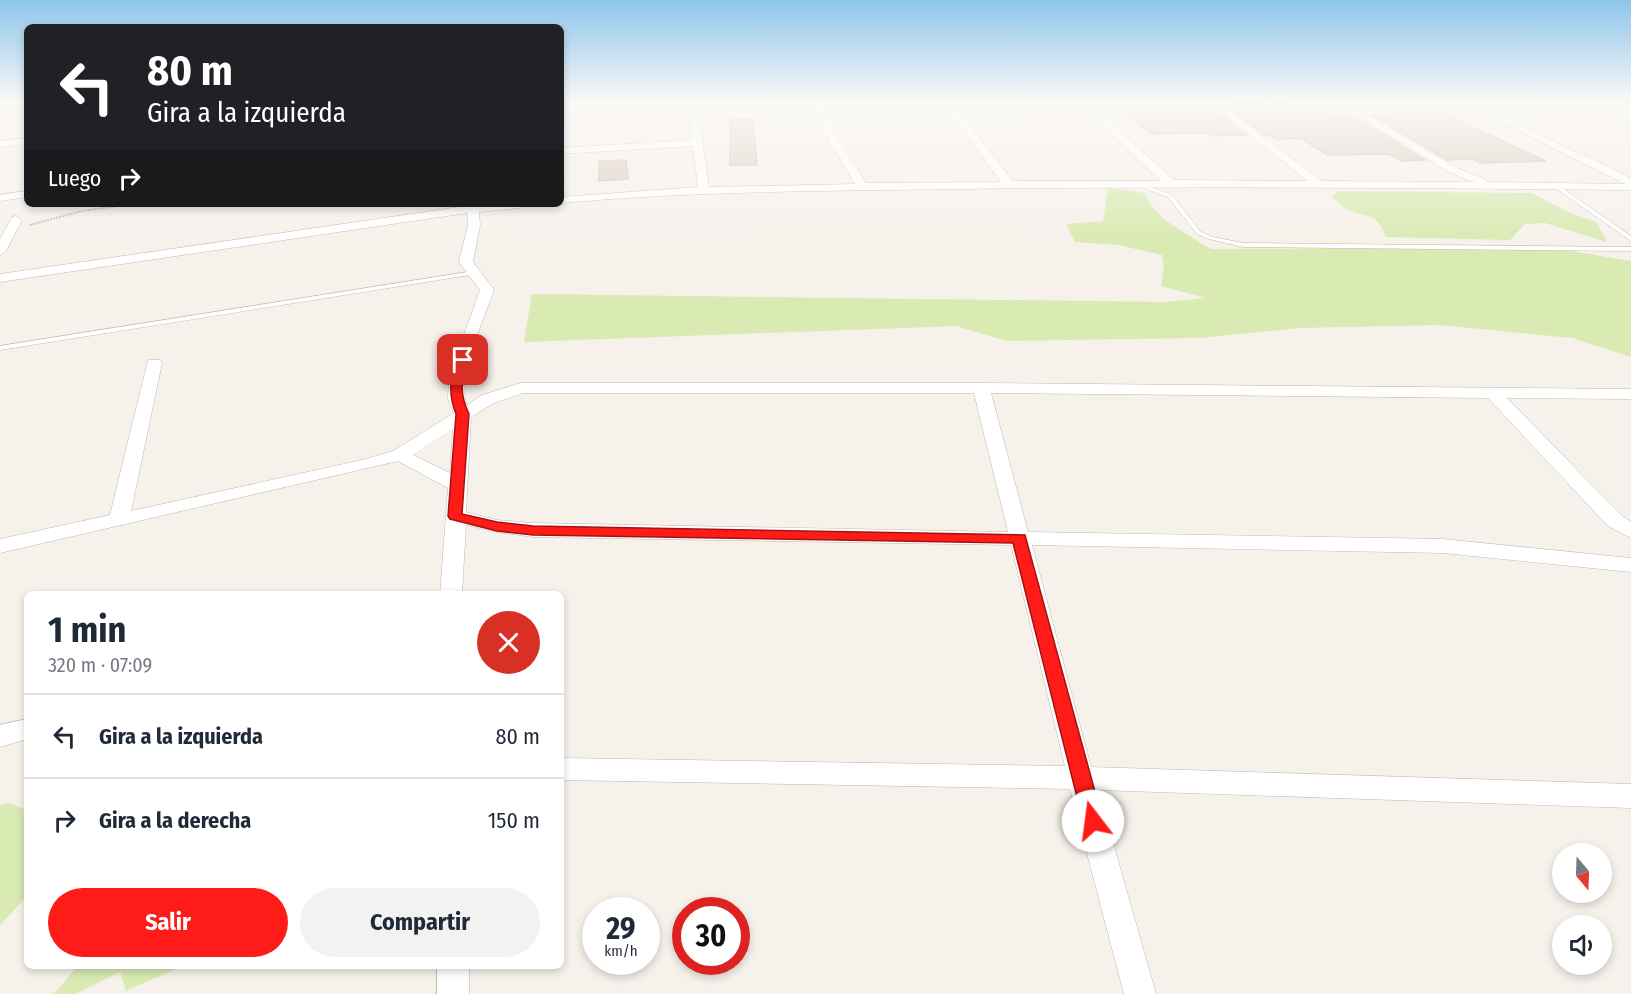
<!DOCTYPE html>
<html lang="es">
<meta charset="utf-8">
<style>
body{margin:0;font-family:"Fira Sans Condensed",sans-serif;background:#f2f2f3;color:#1f2937;height:100vh;display:flex;flex-direction:column;font-size:22px;white-space:nowrap}
*{box-sizing:border-box;margin:0}
p{font-size:20px;color:#747a83}
.icon{flex:none;width:33px;height:33px;fill:none;stroke:currentColor;stroke-width:2;stroke-linecap:round;stroke-linejoin:round}
.map{position:relative;flex:1;overflow:hidden}
.side{position:absolute;left:24px;top:591px;width:540px;height:378px;display:flex;flex-direction:column;background:#fff;border-radius:9px;box-shadow:0 3px 9px #0003}
.side>*{flex:none}
.guide{position:absolute;left:24px;top:24px;width:540px;height:183px;border-radius:9px;box-shadow:0 3px 9px #0003;background:#202124;color:#fff;overflow:hidden}
.needle{width:39px;rotate:161deg}
.buttons{position:absolute;left:1552px;top:843px;display:grid;gap:12px}
.buttons a{display:grid;place-items:center;width:60px;height:60px;border-radius:50%;background:#fff;box-shadow:0 3px 9px #0003;font-size:30px}
.speed{position:absolute;left:582px;top:897px;display:flex;gap:12px;font-size:30px;font-weight:700;text-align:center}
.speed>*{display:grid;place-content:center;width:78px;height:78px;border-radius:50%;background:#fff;box-shadow:0 3px 9px #0003;line-height:1}
.speed small{font-size:15px;font-weight:400}
.speed .limit{border:9px solid #d22;background:#fff;color:#111}
.pin{position:absolute;display:grid;place-items:center;width:51px;height:51px;color:#fff;margin:-26px;border-radius:12px;box-shadow:0 3px 9px #0006}
.me{position:absolute;width:66px;margin:-33px;rotate:345deg;stroke-linejoin:round;filter:drop-shadow(0 0 4px #0008)}
.turn{display:flex;align-items:center;gap:21px;height:126px;padding:0 24px;font-size:27px}
.turn .icon{width:78px;height:78px;stroke-width:2.5}
.turn b{display:block;font-size:42px;line-height:51px}
.then{display:flex;align-items:center;height:57px;padding:0 24px;background:#0003;gap:12px;font-size:22px}
.round{display:grid;place-items:center;flex:none;width:63px;height:63px;border-radius:32px;background:#f2f2f3}
.headline{display:flex;align-items:center;justify-content:space-between;height:102px;padding:0 24px}
h1{font-size:36px;font-weight:700;line-height:45px}
.button{display:flex;gap:12px;margin-top:auto;padding:12px 24px}
.button a{flex:1;height:69px;border-radius:36px;background:#ff1c18;color:#fff;font-size:24px;font-weight:700;line-height:69px;text-align:center}
.button a+a{background:#f2f2f3;color:#1f2937}
ul{padding:0;list-style:none}
li{display:flex;align-items:center;gap:18px;height:84px;padding:0 24px;border-top:2px solid #e0e1e3}
li div{flex:1}
li b{display:block;font-size:22px}
li em{font-style:normal}
.map>svg:first-child{display:block}
.green{fill:#d9eab3}
.building{fill:#dbcec3;stroke:#d3c2b2;stroke-width:1.5}
.lines{fill:none;stroke-linecap:round;stroke-linejoin:round}
.lane-casing{stroke:#c2b7ad;stroke-width:1}
.street-casing{stroke:#c2b7ad;stroke-width:1}
.path{stroke:#c4b19d;stroke-width:2;stroke-dasharray:1.5 1.5;stroke-linecap:butt}
.lane{fill:#fff;fill-rule:evenodd}
.street{fill:#fff;fill-rule:evenodd}
.route{fill:#ff1c18;stroke:#a61210;stroke-width:1.5}
</style>
<div class="map">
<svg width="1631" height="994" viewBox="0 0 1631 994">
<rect width="100%" height="100%" fill="#f6f1eb"/>
<!-- green -->
<g class="green">
<path d="M1108 188 1145 193C1155 220 1188 234 1211 249L1547 247 1631 261V357L1572 338 1440 325 1299 328 1199 338 1006 341 956 326 524 342 532 294 1166 302 1205 298 1161 286 1164 266 1162 255 1118 245 1075 242 1066 224 1103 221Z"/>
<path d="M1340 191 1532 193 1570 213 1596 222 1607 242 1545 223 1525 224 1510 240 1386 237C1377 210 1365 219 1346 209 1341 206 1336 200 1331 196Z"/>
<path d="M9 803 27 810V896L0 925V805Z"/>
<path d="M78 966H182L126 991 120 972 75 994H54Z"/>
</g>
<!-- building -->
<g class="building">
<path d="M1285 103 1298 111H1323L1333 117 1353 116 1425 160 1401 161 1389 154 1327 155 1301 138 1277 139 1271 135H1265L1224 104Z"/>
<path d="M1207 104 1246 135 1212 136 1207 133 1152 134 1113 106Z"/>
<path d="M1440 112 1546 161 1480 163 1473 159 1447 160 1372 115Z"/>
<path d="M730 119H753L757 165H730Z"/>
<path d="M626 160 628 179 599 181V161Z"/>
</g>
<g class="lines">
<!-- lane casing -->
<g class="lane-casing">
<g id="lane">
<path d="M1138 184H1142L1172 195 1201 232 1213 237 1243 243 1631 247V251L1243 247 1209 239 1197 234 1168 197 1138 186Z"/>
<path d="M1554 185H1558L1631 236V241L1554 187Z"/>
<path d="M474 271 477 273 476 274 0 350V346Z"/>
</g>
</g>
<!-- street casing -->
<g class="street-casing">
<g id="street">
<path d="M688 103H697L709 187 855 184 824 132 814 103H823L834 132 866 183 1001 182 943 103H952L1013 181H1161L1078 103H1088L1174 180 1308 181 1209 103H1219L1322 181 1473 182 1449 172 1336 103H1347L1457 168 1485 179 1486 182 1625 184 1462 103H1474L1631 178V190C1407 188 1183 186 959 189 826 191 693 191 561 203V197L698 187 693 146 561 154V148L692 140Z"/>
<path d="M27 138V144L0 147V141Z"/>
<path d="M27 191V197L0 201V195Z"/>
<path d="M466 204H526L520 208 479 212 480 225 473 262 494 290C485 316 456 380 467 405L482 395 521 383H981L1631 389V399L1507 398 1622 516 1631 522V538L1608 526 1488 398 991 393 1028 532 1443 539 1631 558V572L1443 553 1032 545 1091 767 1631 784V808L1098 790 1156 994H1124L1070 789 561 780V758L1065 766 1011 545 533 537 497 532 466 525 462 594H440L448 488 398 461 0 553V539L110 515 148 360H160L162 363 131 511 362 460 393 451 454 413 448 399 449 377 480 290 459 262 468 225 467 213 0 282V274L466 206ZM523 393H974L1008 532 533 523 497 520 466 512 471 417 494 403ZM453 429 450 473 413 455Z"/>
<path d="M16 216 22 220 6 251 0 255V239L12 217Z"/>
<path d="M27 719V739L0 747V725Z"/>
<rect x="437" y="966" width="32" height="28"/>
</g>
</g>
<!-- path -->
<g class="path">
<path d="M561 117 677 112"/>
<path d="M30 225 82 211 132 204"/>
</g>
<!-- lane -->
<use href="#lane" class="lane"/>
<!-- street -->
<use href="#street" class="street"/>
</g>
<!-- sky -->
<linearGradient id="sky" x2="0" y2="1"><stop stop-color="#8ec5ec"/><stop offset="0.42" stop-color="#fbf9f6"/><stop offset="1" stop-color="#fbf9f6" stop-opacity="0"/></linearGradient>
<rect width="1631" height="243" fill="url(#sky)"/>
<!-- route -->
<path class="route" d="M459 357H463L469 360C461 381 459 393 469 414L462 514 497 522 533 526 1025 535 1103 821 1100 827 1093 830 1086 827 1083 821 1013 543 533 535 497 531 450 519 448 516 456 414C448 394 449 376 459 357Z"/>
</svg>
<div class="buttons">
<a><svg class="needle" viewBox="-14 -14 28 28"><path d="M0-13l5 13h-10z" fill="#e53935"/><path d="M0 13l5-13h-10z" fill="#747a83"/></svg></a>
<a><svg class="icon" aria-label="sound" viewBox="0 0 24 24"><path d="M4 9h4l5-4v14l-5-4H4zM17 9q2 3 0 6"/></svg></a>
</div>
<div class="speed"><div>29<small>km/h</small></div><div class="limit">30</div></div>
<div class="pin" style="left:463px;top:360px;background:#d93025"><svg class="icon" aria-label="arrive" viewBox="0 0 24 24"><path d="M6 21V4h12l-3 4 3 4H6"/></svg></div>
<svg class="me" style="left:1093px;top:821px" viewBox="-20 -20 40 40"><circle r="19" fill="#fff"/><path d="M0-13L10 11 0 6-10 11z" fill="#ff1c18"/></svg>
<div class="guide">
<div class="turn"><svg class="icon" aria-label="left" viewBox="0 0 24 24"><path d="M17 20v-9H6M10 6l-5 5 5 5"/></svg><div><b>80 m</b>Gira a la izquierda</div></div>
<div class="then">Luego<svg class="icon" aria-label="right" viewBox="0 0 24 24"><path d="M7 20v-9h11M14 6l5 5-5 5"/></svg></div>
</div>
<section class="side">
<div class="headline"><div><h1>1 min</h1><p>320 m · 07:09</p></div><a class="round" style="background:#d93025;color:#fff"><svg class="icon" aria-label="close" viewBox="0 0 24 24"><path d="M6 6l12 12M18 6L6 18"/></svg></a></div>
<ul>
<li><svg class="icon" aria-label="left" viewBox="0 0 24 24"><path d="M17 20v-9H6M10 6l-5 5 5 5"/></svg><div><b>Gira a la izquierda</b></div><em>80 m</em></li>
<li><svg class="icon" aria-label="right" viewBox="0 0 24 24"><path d="M7 20v-9h11M14 6l5 5-5 5"/></svg><div><b>Gira a la derecha</b></div><em>150 m</em></li>
</ul>
<div class="button"><a>Salir</a><a>Compartir</a></div>
</section>
</div>
